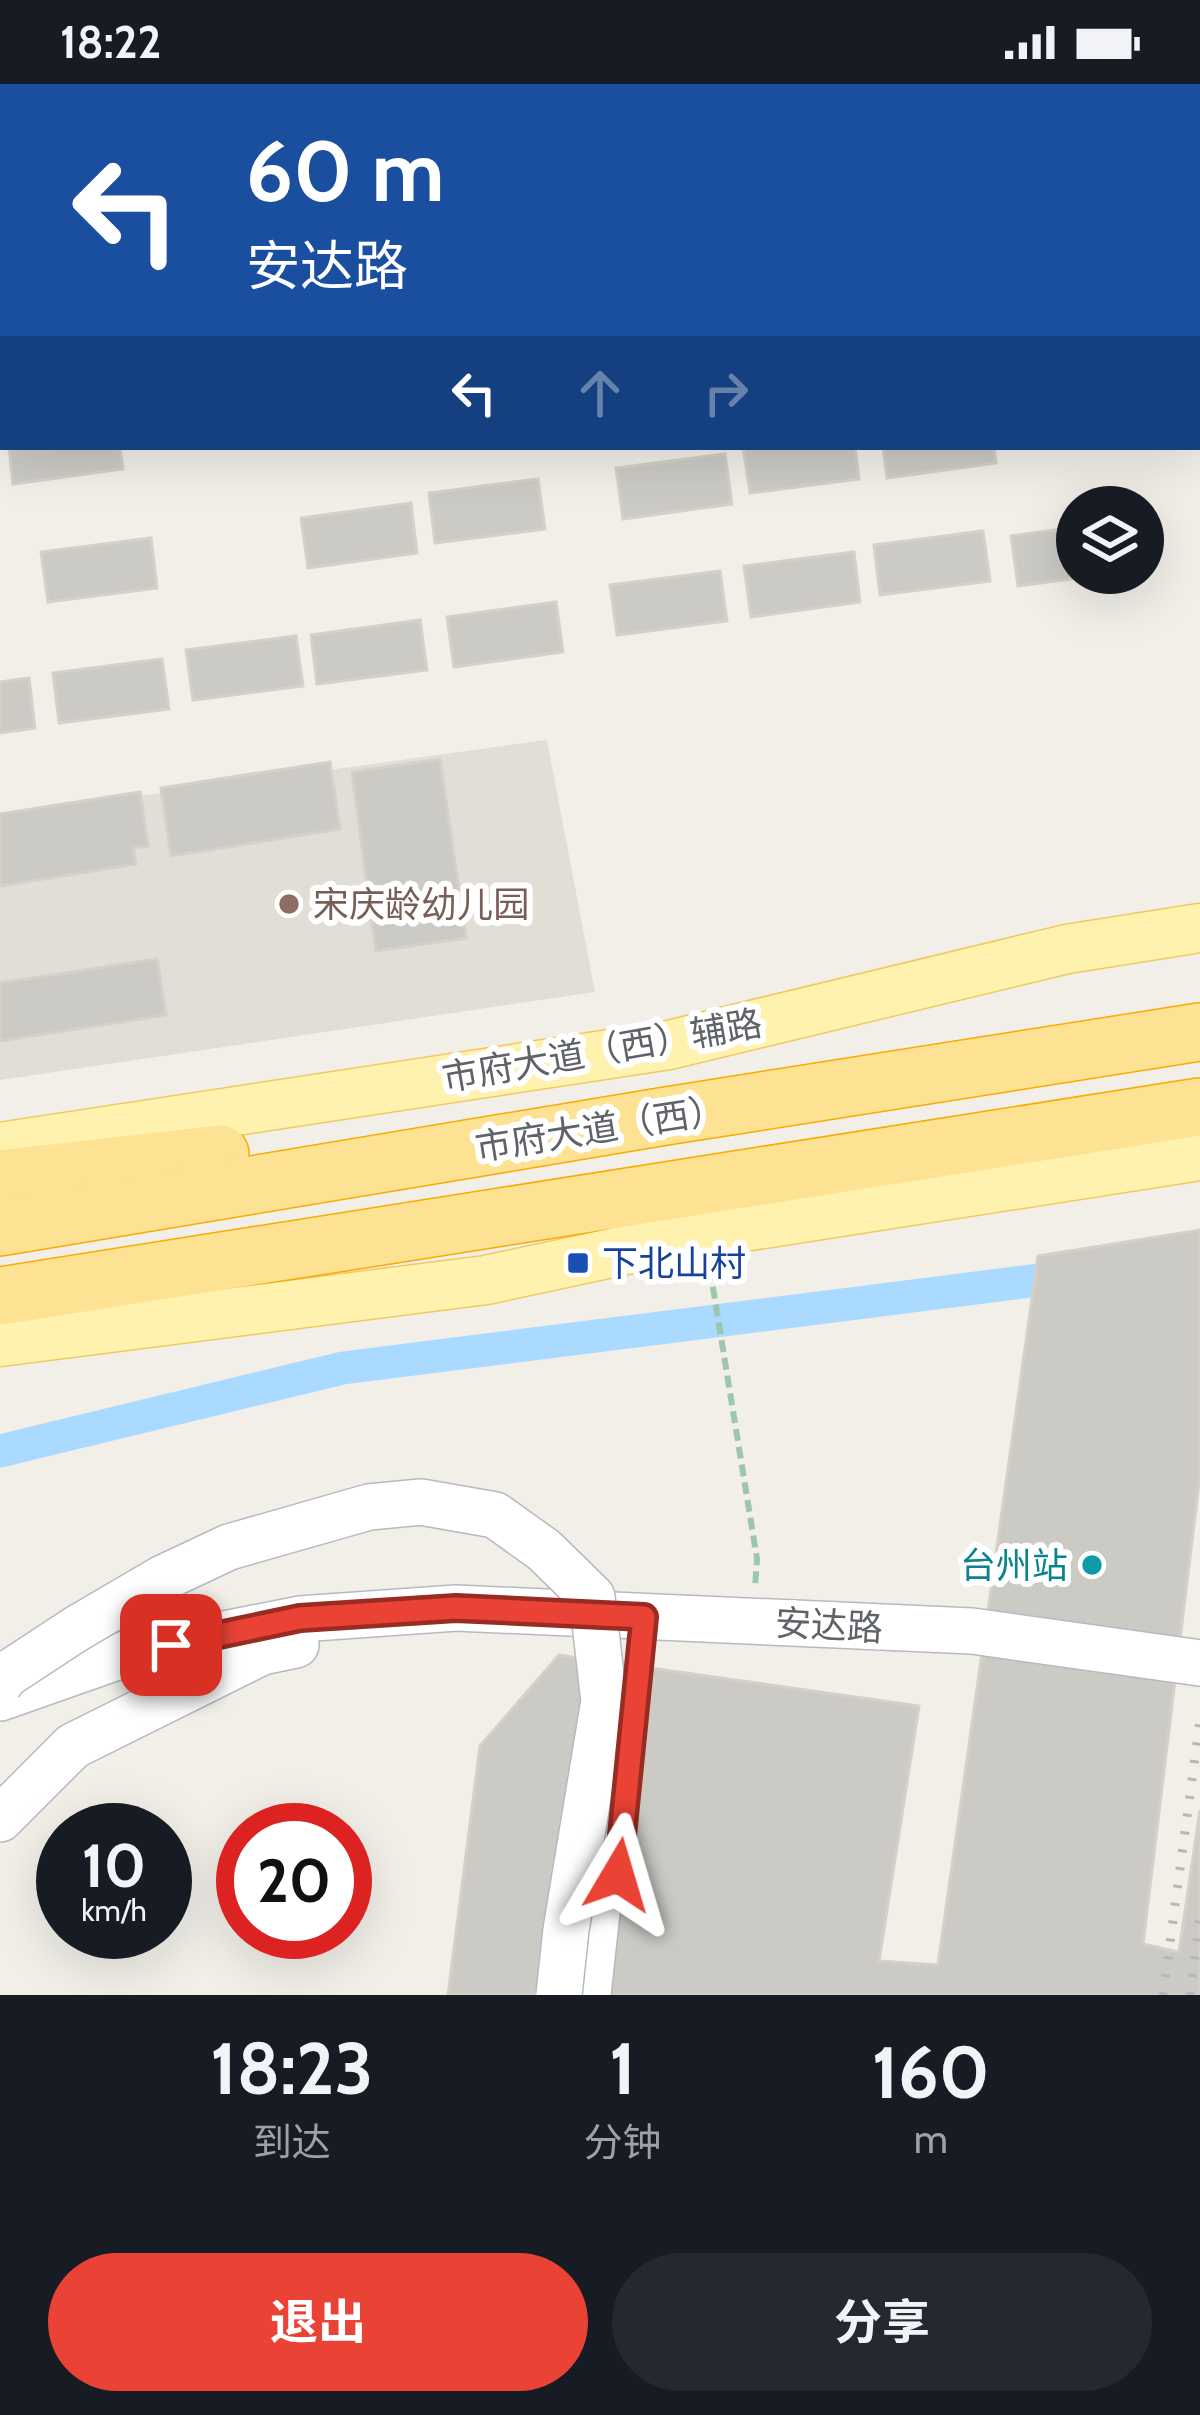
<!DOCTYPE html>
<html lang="zh">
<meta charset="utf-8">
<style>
body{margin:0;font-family:Cabin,"Noto Sans SC",sans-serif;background:#242831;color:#f1f3f6;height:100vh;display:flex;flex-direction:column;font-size:45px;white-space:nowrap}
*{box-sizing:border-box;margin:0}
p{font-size:39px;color:#9ea1a6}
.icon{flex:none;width:66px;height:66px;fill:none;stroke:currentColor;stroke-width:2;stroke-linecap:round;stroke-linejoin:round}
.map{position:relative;height:1911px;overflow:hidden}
.side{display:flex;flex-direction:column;background:#171b24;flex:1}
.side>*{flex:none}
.hud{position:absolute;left:0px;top:0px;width:1200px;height:366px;box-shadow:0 12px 48px #0002;background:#1a4fa0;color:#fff;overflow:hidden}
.fabs{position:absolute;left:1056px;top:402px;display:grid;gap:24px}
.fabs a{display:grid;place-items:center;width:108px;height:108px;border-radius:50%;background:#171b24;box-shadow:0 12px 48px #0002;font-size:60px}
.speed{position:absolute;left:36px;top:1719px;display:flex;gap:24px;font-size:60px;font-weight:700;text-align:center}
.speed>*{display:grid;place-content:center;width:156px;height:156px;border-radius:50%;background:#171b24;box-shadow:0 12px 48px #0002;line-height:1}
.speed small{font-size:30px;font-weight:400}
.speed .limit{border:18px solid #d22;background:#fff;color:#111}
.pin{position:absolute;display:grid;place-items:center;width:102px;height:102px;color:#fff;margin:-51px;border-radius:24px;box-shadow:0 6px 18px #0006}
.me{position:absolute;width:132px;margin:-66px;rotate:7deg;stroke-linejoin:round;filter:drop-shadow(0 0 9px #0008)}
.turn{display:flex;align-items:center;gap:42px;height:252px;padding:0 48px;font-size:54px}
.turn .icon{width:156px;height:156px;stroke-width:2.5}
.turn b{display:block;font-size:84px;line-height:102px}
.lanes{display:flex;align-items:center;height:114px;padding:0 48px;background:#0003;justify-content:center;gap:60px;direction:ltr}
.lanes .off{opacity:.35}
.eta{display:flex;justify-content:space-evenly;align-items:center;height:204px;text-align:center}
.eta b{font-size:72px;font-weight:700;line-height:84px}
.cta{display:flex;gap:24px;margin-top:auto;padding:24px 48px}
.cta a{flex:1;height:138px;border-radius:72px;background:#ea4335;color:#fff;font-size:48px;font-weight:700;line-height:138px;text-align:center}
.cta a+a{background:#242831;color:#f1f3f6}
.status{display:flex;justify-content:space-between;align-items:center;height:84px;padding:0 60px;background:#171b24;direction:ltr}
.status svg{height:33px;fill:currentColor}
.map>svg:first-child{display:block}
.education{fill:#e1ded6}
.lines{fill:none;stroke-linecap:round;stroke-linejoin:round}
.canal{stroke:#aadaff;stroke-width:33}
.building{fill:#cccac5;stroke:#d6d1c6;stroke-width:3}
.lane-casing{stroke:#b5b8bc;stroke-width:18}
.street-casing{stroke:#b5b8bc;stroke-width:33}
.secondary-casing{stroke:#b6babf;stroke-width:48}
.primary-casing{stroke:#f2c960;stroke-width:51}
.highway-casing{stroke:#f9ab00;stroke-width:60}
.path{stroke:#9cc7a9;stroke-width:6;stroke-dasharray:12 6;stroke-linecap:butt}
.lane{stroke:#fff;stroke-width:15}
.street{stroke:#fff;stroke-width:30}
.secondary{stroke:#fff;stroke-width:45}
.primary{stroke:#fff2af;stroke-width:48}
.highway{stroke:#fde293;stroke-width:57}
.rail{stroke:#b6b7b8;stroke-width:9;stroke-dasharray:3 15;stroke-linecap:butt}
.secondary-bridge-casing{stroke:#b6babf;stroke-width:48;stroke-linecap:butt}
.secondary-bridge{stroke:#fff;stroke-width:45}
.route-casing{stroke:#982c22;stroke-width:30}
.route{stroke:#ea4335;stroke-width:21}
.education-dot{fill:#8d6e63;stroke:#fff;stroke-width:4.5}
.transit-dot{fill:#1a4fb4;stroke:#fff;stroke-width:4.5}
.culture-dot{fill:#0f9aa8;stroke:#fff;stroke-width:4.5}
.labels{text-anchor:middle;stroke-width:12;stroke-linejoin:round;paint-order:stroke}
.education-label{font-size:36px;fill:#785e54;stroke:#fff;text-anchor:start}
.street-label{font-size:36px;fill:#5f6368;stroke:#fff}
.transit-label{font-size:36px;fill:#164399;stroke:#fff;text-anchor:start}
.culture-label{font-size:36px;fill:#0d838f;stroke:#fff;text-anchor:end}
</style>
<div class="status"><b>18:22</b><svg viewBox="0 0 49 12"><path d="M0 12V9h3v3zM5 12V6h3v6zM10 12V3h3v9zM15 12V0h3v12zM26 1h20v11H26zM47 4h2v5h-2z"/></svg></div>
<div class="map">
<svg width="1200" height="1911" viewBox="0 0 1200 1911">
<rect width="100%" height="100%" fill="#f1efe8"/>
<!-- education -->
<path class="education" d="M547 656 595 908 0 996V731Z"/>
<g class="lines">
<!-- canal -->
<path class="canal" d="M0 1367 343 1284 1079 1191"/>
</g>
<!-- building -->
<g class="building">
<rect x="540" y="0" width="111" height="3"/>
<rect x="679" y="0" width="111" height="3"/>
<path d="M9 363H120L123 385 13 400Z"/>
<path d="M743 363H855L859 395 750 409Z"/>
<path d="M883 363H994L996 379 887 394Z"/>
<path d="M725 370 732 420 623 435 616 384Z"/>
<path d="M538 395 545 445 435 459 429 409Z"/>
<path d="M411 419 417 469 308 484 301 434Z"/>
<path d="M1077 443V489H1115L1018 502 1011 452Z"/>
<path d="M983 447 990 497 880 511 874 461Z"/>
<path d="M151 454 157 504 48 518 41 468Z"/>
<path d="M854 468 860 518 751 533 744 482Z"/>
<path d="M720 487 727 537 617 551 610 501Z"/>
<path d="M556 518 563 568 454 583 447 533Z"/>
<path d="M420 536 427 586 317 600 311 551Z"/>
<path d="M296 552 303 602 193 616 186 566Z"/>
<path d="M162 575 169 625 59 639 53 589Z"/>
<path d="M29 594 35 644 0 649V598Z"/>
<path d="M440 675 466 854 376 867 352 688Z"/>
<path d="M330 678 340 745 171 772 161 704Z"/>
<path d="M140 708 148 762 133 764 136 780 0 802V730Z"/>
<path d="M157 875 166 931 0 957V899Z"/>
<path d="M1200 1146V1391L1143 1860 1179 1868 1200 1726V1911H448L480 1662 559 1571 919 1622 879 1877 938 1881 1038 1172Z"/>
</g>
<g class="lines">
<!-- lane casing -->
<g class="lane-casing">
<path id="lane" d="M603 1911 644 1538"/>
</g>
<!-- street casing -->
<g class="street-casing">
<path id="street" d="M587 1911 594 1849 598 1762"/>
</g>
<!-- secondary casing -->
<g class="secondary-casing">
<g id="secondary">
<path d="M0 1614 128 1569 300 1535 456 1524 972 1547 1200 1579"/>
<path d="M0 1735 73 1662 262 1568 296 1561"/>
</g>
</g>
<!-- primary casing -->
<g class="primary-casing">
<g id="primary">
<path d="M0 1063 669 961 1067 865 1200 844"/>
<path d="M0 1258 486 1196 705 1149 1200 1072"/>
</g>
</g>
<!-- highway casing -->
<g class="highway-casing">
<g id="highway">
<path d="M0 1095 220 1070"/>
<path d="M0 1143 666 1032 1200 948"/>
<path d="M0 1212 1200 1023"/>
</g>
</g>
<!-- path -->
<path class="path" d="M710 1185 757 1475 755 1504"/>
<!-- lane -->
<use href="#lane" class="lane"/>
<!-- street -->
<use href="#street" class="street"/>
<!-- secondary -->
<use href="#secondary" class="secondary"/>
<!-- primary -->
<use href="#primary" class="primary"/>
<!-- highway -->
<use href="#highway" class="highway"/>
<!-- rail -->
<g class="rail">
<path d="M1163 1911 1200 1636"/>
<path d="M1190 1911 1200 1834"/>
</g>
<!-- secondary-bridge casing -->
<g class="secondary-bridge-casing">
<path id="secondary-bridge" d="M0 1599 6 1591 76 1545 163 1494 229 1463 369 1423 421 1418 495 1431 544 1466 592 1513 604 1617 566 1846 559 1911"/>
</g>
<!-- secondary-bridge -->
<use href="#secondary-bridge" class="secondary-bridge"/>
</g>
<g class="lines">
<!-- route casing -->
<g class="route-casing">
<path id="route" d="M171 1561 300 1534 456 1524 644 1533 618 1791"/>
</g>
<!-- route -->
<use href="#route" class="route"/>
</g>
<!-- markers -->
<circle class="education-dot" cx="289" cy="820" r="12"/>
<rect class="transit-dot" x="566" y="1167" width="24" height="24" rx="6"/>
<circle class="culture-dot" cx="1092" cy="1481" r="12"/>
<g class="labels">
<!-- education labels -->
<g class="education-label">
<text x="313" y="833">宋庆龄幼儿园</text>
</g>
<!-- street labels -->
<g class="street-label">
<text transform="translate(602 966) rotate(-10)" y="13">市府大道（西）辅路</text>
<text transform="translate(600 1044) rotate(-9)" y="13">市府大道（西）</text>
<text transform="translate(829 1541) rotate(3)" y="13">安达路</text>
</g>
<!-- transit labels -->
<g class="transit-label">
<text x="602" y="1192">下北山村</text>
</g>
<!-- culture labels -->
<g class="culture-label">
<text x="1068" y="1494">台州站</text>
</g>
</g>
</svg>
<div class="fabs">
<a><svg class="icon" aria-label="layers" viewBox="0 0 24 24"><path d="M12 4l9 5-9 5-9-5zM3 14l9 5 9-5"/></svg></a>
</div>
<div class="speed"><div>10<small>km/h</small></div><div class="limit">20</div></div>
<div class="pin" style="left:171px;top:1561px;background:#d93025"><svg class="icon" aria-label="arrive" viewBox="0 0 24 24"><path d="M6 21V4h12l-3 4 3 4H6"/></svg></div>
<svg class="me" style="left:618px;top:1791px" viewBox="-20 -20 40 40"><path d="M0-17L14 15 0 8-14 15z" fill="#ea4335" stroke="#fff" stroke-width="4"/></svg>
<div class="hud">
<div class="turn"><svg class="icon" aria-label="left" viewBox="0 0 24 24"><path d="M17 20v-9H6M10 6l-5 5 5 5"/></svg><div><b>60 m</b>安达路</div></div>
<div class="lanes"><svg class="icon" aria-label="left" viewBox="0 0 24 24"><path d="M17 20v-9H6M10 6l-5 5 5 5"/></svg><svg class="icon off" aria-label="ahead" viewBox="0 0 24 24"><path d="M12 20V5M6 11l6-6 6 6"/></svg><svg class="icon off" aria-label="right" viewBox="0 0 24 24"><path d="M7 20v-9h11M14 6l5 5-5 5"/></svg></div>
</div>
</div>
<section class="side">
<div class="eta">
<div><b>18:23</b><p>到达</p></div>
<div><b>1</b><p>分钟</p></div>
<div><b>160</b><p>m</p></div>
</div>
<div class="cta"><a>退出</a><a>分享</a></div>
</section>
